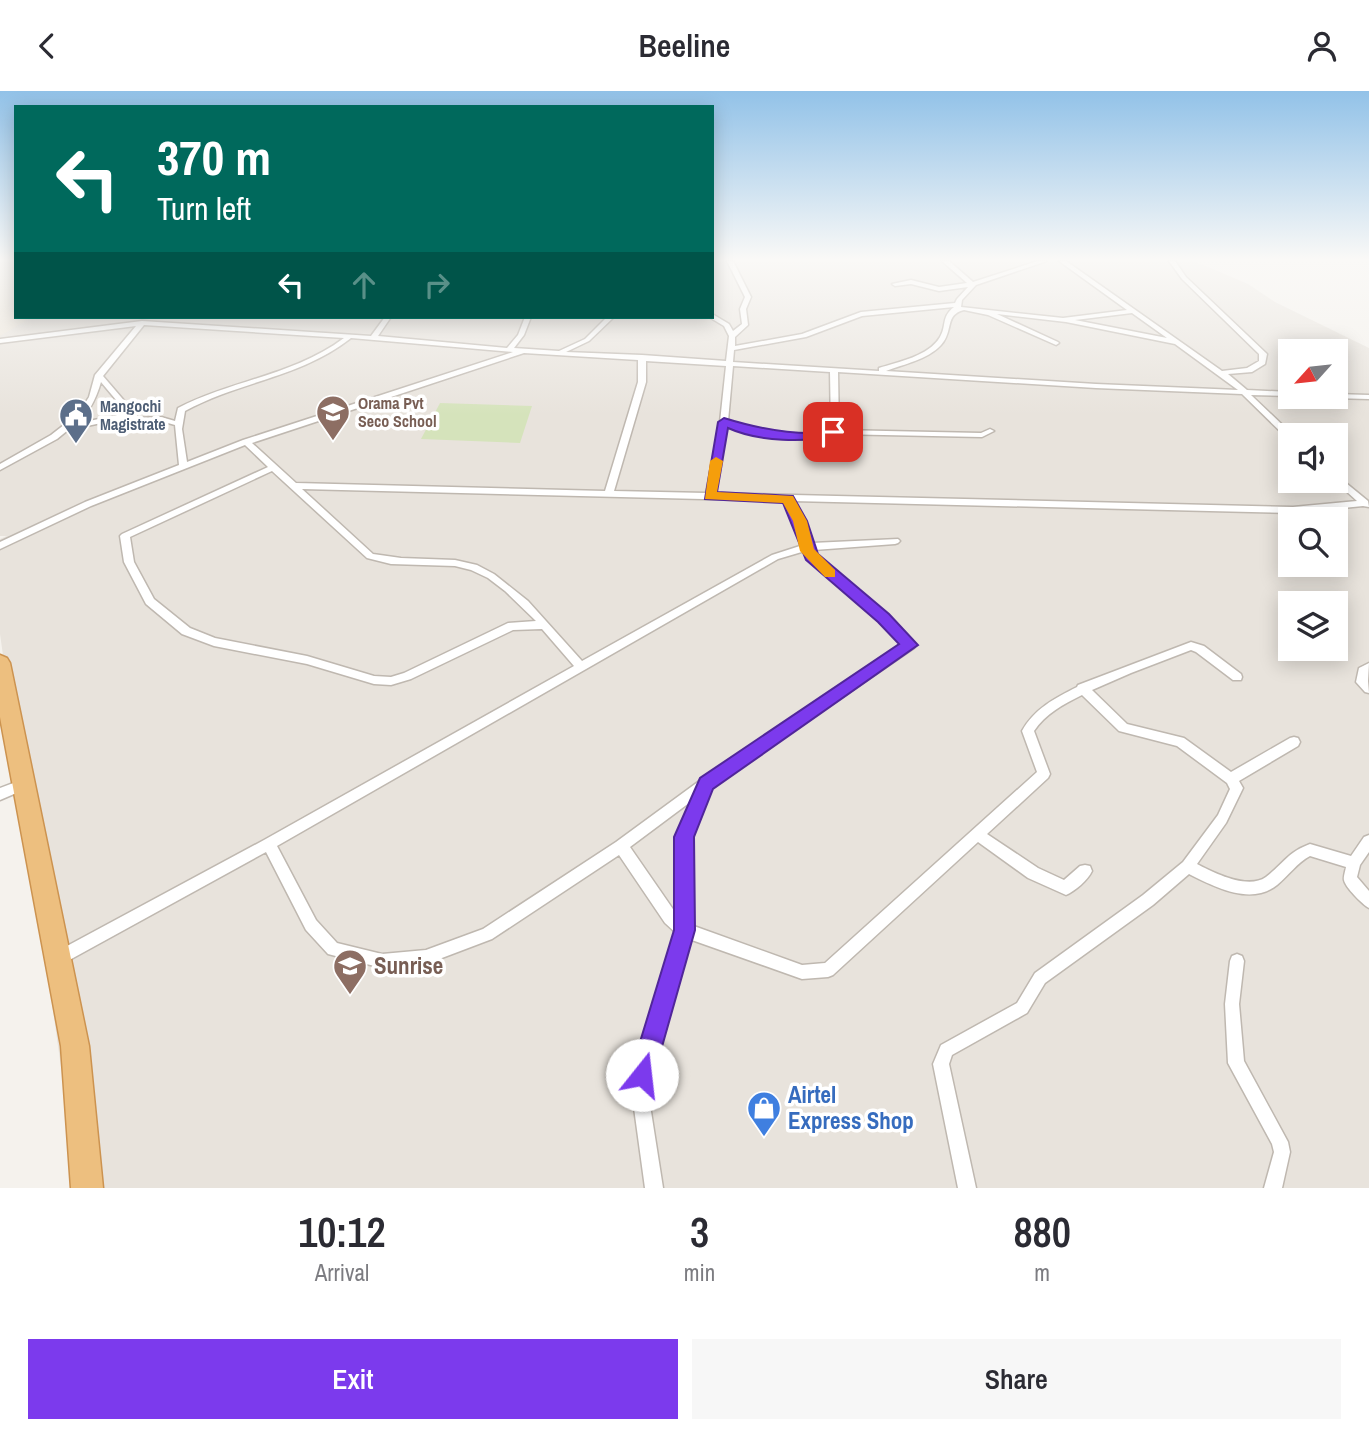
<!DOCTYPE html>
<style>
body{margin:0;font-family:"Archivo Narrow",sans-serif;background:#f7f7f7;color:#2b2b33;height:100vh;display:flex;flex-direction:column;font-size:26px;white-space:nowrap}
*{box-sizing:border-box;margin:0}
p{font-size:23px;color:#7c7c81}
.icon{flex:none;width:38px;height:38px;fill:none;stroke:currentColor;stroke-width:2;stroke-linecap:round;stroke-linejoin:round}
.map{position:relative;height:1097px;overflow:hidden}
.sheet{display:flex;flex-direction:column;background:#fff;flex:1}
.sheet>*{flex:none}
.banner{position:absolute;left:14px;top:14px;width:700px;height:214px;border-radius:0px;box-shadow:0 4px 18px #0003;background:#00695c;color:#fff;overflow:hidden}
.needle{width:46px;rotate:243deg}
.controls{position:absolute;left:1278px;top:248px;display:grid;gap:14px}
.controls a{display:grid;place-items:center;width:70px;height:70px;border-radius:0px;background:#fff;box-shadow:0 4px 18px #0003;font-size:35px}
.pin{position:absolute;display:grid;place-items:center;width:60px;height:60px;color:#fff;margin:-30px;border-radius:14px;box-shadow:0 4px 10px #0006}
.me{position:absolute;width:77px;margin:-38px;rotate:16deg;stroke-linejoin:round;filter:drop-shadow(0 0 5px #0008)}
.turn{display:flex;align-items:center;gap:24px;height:147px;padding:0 28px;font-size:32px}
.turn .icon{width:91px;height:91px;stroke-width:2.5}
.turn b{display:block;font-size:49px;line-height:60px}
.lanes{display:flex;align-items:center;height:66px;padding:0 28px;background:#0003;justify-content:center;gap:35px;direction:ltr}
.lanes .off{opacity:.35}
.eta{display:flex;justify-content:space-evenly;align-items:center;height:119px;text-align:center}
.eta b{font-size:42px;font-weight:600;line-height:49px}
.cta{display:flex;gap:14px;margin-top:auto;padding:14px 28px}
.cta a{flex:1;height:80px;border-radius:0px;background:#7c3aed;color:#fff;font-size:28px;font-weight:600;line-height:80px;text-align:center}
.cta a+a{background:#f7f7f7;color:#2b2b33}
header{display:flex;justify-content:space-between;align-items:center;height:91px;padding:0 28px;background:#fff;font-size:32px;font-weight:600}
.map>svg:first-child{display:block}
.residential{fill:#e8e3dc;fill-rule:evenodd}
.education{fill:#ece5d9}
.green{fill:#d5e3bb}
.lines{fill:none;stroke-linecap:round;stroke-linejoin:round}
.street-casing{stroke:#bfb8b0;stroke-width:3}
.highway-casing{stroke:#cc9350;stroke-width:3}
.street{fill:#fff;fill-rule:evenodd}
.highway{fill:#edbf7f;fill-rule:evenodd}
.route{fill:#7c3aed;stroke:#51269a;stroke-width:2}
.slow{fill:#f59e0b}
.labels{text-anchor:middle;stroke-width:7;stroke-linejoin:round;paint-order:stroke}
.far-education-label{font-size:16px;font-weight:bold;fill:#785e54;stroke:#fff;text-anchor:start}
.far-service-label{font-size:16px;font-weight:bold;fill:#4e5e75;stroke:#fff;text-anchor:start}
.near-education-label{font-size:23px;font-weight:bold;fill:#785e54;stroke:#fff;text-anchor:start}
.near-shop-label{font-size:23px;font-weight:bold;fill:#366cbe;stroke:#fff;text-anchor:start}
</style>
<header><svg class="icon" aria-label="back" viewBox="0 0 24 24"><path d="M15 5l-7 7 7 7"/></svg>Beeline<svg class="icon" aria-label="person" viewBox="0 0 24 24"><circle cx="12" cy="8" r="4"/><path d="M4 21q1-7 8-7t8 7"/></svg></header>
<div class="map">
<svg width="1369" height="1097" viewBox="0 0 1369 1097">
<rect width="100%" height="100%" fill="#f5f2ed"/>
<!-- residential -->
<path class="residential" d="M0 170H16V226H712V170H1194L1248 193 1275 211 1369 257V1097H78L0 543V448L7 445H0ZM1290 261H1335V306H1290ZM1290 345H1335V390H1290ZM1290 429H1335V474H1290ZM1290 513H1335V558H1290Z"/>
<!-- education -->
<path class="education" d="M0 170H16V226H32L0 245Z"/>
<!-- green -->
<path class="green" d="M440 312 532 315 520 352 421 348Z"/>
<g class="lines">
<!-- street casing -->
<g class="street-casing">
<g id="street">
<path d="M727 170H733L751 206 746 218 748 234 735 246V255L802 243 861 221 955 212 957 208 968 196 939 200 911 193 895 195 892 193 911 189 939 196 967 192 942 170H949L973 191 1038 170H1047L976 194 962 209 961 216 1063 227 1127 219 1059 170H1066L1222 280 1247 277 1259 270V263L1182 188 1169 170H1175L1186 186 1267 263 1265 273 1252 281 1228 283 1247 299 1290 301V305L1251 304 1294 345H1290V347H1287L1242 303 1096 297 838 281 839 339 981 342 990 338 994 340 982 346 834 343C800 354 760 346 727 335L715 402 1293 416 1357 410 1335 390V383L1368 410 1369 416 1363 415 1293 422 793 410 805 430 812 452 898 448 900 450 898 452 895 453 814 459 815 463 888 524 915 554 914 557 711 696 690 746 691 834 802 874 825 872 1037 681 1022 640C1034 618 1055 607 1077 596L1078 594 1191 551 1204 555 1241 583 1242 586 1241 589H1233L1196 561 1191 559 1131 582 1092 599 1127 633 1184 647 1231 681 1290 647 1294 646 1298 647 1300 651 1298 655 1239 690 1243 697 1226 732 1197 773C1214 782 1248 799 1266 786 1283 773 1288 761 1310 753L1351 765 1364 746 1369 744V761L1360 774 1357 786 1369 800V817C1363 814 1345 796 1344 789 1343 787 1346 777 1346 776L1310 765C1297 772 1289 784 1277 794 1251 815 1215 796 1189 783L1153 814 1045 892 1027 922 952 964 949 973 976 1097H958L933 973 941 954 1017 912 1035 882 1143 804 1183 771 1218 724 1230 698 1227 692 1177 655 1119 640 1082 604C1064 613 1045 623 1034 640L1050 683 1048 687 987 743 1038 777 1064 789 1080 775 1085 774 1090 775 1092 780C1088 789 1075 800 1066 804L1028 787 978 751 833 884 828 886 802 888 689 848 647 995 663 1097H645L631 995 676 842 665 832 619 764 492 848 426 873 382 877 328 863 306 839 266 761 64 872 59 874 54 872 52 867 54 862 264 749 574 575 542 538 513 539 411 588 391 594 374 593 307 573 214 555 182 543 146 513 124 471 120 445 122 443 268 376 245 354 91 415 0 458V451L85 411 179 374 175 334 161 330 137 331 130 326 68 339 57 348 0 379V373L51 344 78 323 89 306 95 284 136 235 0 252V248L142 230 371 245 385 226H391L378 245 507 257 518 244 525 226H531L524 244 514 257 559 260 585 248 607 226H614L589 250 566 261 642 264 726 270 729 245 724 235 709 226 714 224 729 233 733 240 742 233 740 218 745 206ZM954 216C941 226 947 234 940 246 929 265 898 271 879 277V280L733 271 734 259 806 246 862 225ZM964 219 988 224 1056 254 1059 252 1058 251 997 223 1066 231 1175 253 1238 299 1096 293 886 280C904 273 927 269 941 254 954 240 944 224 964 219ZM1132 222 1167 247 1075 229ZM144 234 344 247C295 284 232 289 178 317L175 330 161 326 139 327 103 285ZM351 247 513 261 243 349 187 371 182 338 185 320C240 290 300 287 351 247ZM524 262 638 269V291L605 400 296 392 252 352ZM646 270 726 275 720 331 706 402 614 400 646 291ZM733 275 830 281 831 339C798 349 759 341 728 330ZM101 291 127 322 75 333C89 323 96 308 101 291ZM272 380 367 467 391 473 455 475 471 479 488 487 505 500 536 530 508 532 404 582 391 586 374 585 307 565 215 547 190 537 154 508 134 471 130 446ZM302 398 784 410 795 430 803 454 772 464 582 570 528 510 494 483 477 474 455 469 401 467 373 463ZM805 460 808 467 880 530 903 553 702 688 616 751 483 838 426 859 382 863 337 852 316 829 277 755 778 468ZM693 709 678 746 677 824 630 756Z"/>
<path d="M1335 303 1369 304V308L1332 307 1335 306Z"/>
<path d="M1369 572 1368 590 1369 602 1365 601 1356 591 1359 577Z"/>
<path d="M24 688 28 689 30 693 28 697 0 709V697Z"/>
<path d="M1237 863 1242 865 1244 870 1239 913 1244 970 1288 1051 1290 1061 1282 1097H1264L1274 1061 1272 1053 1228 972 1225 913 1230 870 1232 865Z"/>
</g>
</g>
<!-- highway casing -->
<g class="highway-casing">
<path id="highway" d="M0 564 7 567 10 572 89 955 103 1097H71L61 955 0 626Z"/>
</g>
<!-- street -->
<use href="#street" class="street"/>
<!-- highway -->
<use href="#highway" class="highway"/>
</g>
<!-- sky -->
<linearGradient id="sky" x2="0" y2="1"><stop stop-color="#92c2e8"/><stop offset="0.52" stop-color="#faf9f7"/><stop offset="1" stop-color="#faf9f7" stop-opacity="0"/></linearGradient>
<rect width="1369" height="324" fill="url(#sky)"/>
<!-- route -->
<path class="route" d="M724 327C753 336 784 343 816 342 823 341 829 338 837 339V344C806 352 759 351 728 337L717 401 793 405 807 430 818 463 889 523 918 554 713 698 694 746 695 839 654 984 650 992 642 996 633 992 630 984 674 839V746L700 687 899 553 878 531 806 469 783 412 705 408 718 331Z"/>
<!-- slow -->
<path class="slow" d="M716 366 723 370 717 401 793 405 807 430 814 458 835 479V486H825L800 460 793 430 783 412 705 408 710 370Z"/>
<!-- icons -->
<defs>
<g id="school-pin" transform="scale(1.75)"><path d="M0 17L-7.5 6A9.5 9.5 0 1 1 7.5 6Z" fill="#8d6e63" stroke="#fff"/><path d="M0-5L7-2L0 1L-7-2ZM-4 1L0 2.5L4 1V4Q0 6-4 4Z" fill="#fff"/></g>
<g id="civic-pin" transform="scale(1.75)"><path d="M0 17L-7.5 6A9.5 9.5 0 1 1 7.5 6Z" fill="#5c6f8a" stroke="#fff"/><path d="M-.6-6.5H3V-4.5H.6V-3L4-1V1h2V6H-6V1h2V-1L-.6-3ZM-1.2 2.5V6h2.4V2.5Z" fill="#fff"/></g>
<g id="shop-pin" transform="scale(1.75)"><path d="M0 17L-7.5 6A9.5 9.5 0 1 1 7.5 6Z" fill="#3f7fe0" stroke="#fff"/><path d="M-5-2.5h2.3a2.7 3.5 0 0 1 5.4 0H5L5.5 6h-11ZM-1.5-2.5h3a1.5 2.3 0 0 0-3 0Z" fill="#fff"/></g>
</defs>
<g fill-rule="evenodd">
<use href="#school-pin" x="333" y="321"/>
<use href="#civic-pin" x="76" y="324"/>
<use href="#school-pin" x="350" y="875"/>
<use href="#shop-pin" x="764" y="1017"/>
</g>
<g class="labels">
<!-- far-education labels -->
<g class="far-education-label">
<text x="358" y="318">Orama Pvt<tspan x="358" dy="18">Seco School</tspan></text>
</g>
<!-- far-service labels -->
<g class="far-service-label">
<text x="100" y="321">Mangochi<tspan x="100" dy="18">Magistrate</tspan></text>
</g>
<!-- near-education labels -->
<g class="near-education-label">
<text x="374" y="883">Sunrise</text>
</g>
<!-- near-shop labels -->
<g class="near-shop-label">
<text x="788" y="1012">Airtel<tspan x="788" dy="26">Express Shop</tspan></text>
</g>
</g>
</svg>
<div class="controls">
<a><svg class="needle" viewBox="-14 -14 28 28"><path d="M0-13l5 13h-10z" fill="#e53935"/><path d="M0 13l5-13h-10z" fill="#7c7c81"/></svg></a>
<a><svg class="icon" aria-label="sound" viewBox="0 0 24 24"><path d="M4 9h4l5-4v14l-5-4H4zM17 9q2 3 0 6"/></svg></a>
<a><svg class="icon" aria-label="search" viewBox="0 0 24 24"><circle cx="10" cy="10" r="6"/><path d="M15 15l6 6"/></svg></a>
<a><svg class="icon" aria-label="layers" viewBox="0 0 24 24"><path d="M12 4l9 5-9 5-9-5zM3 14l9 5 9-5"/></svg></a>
</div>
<div class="pin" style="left:833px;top:341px;background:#d93025"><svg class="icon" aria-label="arrive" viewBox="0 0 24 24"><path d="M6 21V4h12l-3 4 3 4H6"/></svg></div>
<svg class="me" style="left:642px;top:984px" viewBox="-20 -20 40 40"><circle r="19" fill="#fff"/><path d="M0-13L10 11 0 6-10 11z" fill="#7c3aed"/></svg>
<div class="banner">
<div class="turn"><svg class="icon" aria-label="left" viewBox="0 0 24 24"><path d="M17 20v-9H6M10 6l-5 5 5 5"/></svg><div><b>370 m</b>Turn left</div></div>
<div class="lanes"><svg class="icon" aria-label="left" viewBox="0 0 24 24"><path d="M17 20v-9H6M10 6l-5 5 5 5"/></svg><svg class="icon off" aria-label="ahead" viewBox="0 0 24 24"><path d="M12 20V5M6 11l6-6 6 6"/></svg><svg class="icon off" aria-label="right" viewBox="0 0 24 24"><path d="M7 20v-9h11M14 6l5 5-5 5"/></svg></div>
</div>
</div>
<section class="sheet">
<div class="eta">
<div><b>10:12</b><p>Arrival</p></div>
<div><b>3</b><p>min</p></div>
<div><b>880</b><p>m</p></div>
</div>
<div class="cta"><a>Exit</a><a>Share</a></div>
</section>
